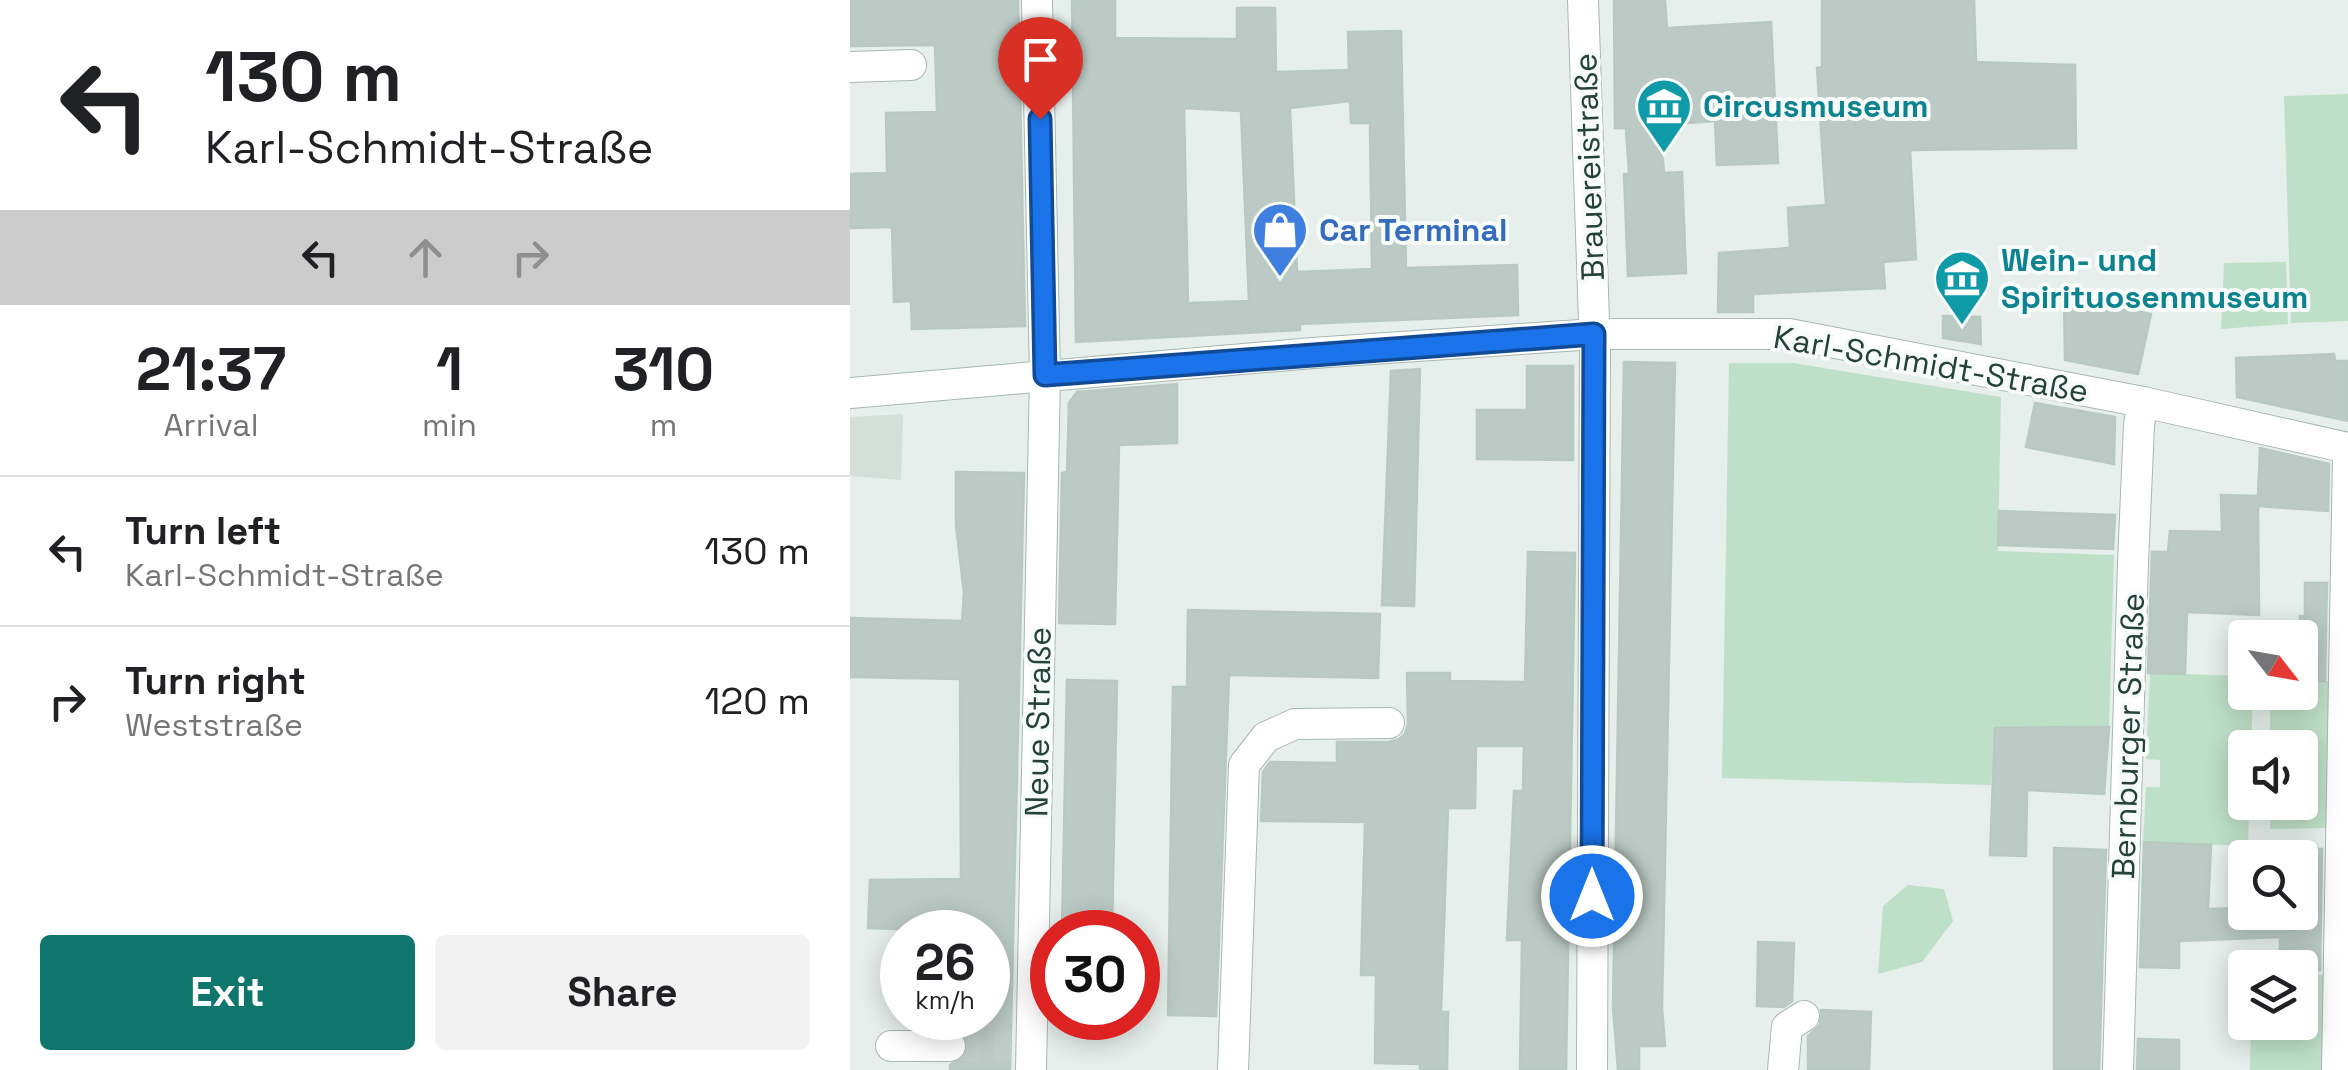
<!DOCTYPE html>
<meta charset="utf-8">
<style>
body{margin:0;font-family:"Space Grotesk",sans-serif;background:#f2f2f2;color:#202124;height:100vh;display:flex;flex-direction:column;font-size:38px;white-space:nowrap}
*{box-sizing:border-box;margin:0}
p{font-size:32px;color:#757577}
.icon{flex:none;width:55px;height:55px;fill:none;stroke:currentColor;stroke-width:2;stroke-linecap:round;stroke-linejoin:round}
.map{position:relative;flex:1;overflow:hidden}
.details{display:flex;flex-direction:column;background:#fff;width:850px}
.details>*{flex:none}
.top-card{background:#fff;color:#202124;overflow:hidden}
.needle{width:65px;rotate:121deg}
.buttons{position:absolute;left:1378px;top:620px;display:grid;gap:20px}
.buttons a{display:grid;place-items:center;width:90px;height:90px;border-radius:10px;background:#fff;box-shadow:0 5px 25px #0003;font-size:50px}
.speed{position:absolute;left:30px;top:910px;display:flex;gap:20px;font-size:50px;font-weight:700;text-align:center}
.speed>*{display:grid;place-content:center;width:130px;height:130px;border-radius:50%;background:#fff;box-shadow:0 5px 25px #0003;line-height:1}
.speed small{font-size:25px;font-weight:400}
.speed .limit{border:15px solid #d22;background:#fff;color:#111}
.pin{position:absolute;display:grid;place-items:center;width:85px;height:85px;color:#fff;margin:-102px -42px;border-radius:50% 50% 50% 0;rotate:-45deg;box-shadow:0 0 10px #0007}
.pin .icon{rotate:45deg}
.me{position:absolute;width:110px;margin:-55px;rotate:0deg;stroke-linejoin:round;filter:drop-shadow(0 0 8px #0008)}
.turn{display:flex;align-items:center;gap:35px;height:210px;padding:0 40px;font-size:45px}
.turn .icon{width:130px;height:130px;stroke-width:2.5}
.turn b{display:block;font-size:70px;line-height:85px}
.lanes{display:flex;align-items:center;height:95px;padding:0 40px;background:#0003;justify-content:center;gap:50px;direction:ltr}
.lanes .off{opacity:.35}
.eta{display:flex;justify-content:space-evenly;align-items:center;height:170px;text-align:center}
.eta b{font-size:60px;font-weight:700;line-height:70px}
.cta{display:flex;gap:20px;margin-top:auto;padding:20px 40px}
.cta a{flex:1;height:115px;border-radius:10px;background:#0f766e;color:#fff;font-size:40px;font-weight:700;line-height:115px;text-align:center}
.cta a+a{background:#f2f2f2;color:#202124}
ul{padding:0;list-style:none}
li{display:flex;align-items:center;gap:30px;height:150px;padding:0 40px;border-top:2px solid #e0e0e0}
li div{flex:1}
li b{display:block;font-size:38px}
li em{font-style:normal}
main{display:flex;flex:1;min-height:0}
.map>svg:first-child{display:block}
.built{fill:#d4dfda}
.green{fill:#bfe0c8}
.building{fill:#bbcac4;stroke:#b8c9c2;stroke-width:2.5;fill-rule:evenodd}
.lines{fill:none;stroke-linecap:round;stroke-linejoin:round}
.minor-tunnel{stroke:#bfccc8;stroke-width:30;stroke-dasharray:30 15;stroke-linecap:butt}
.minor-casing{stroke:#a8b8b2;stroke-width:32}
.minor{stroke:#fff;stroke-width:30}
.route-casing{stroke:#114b97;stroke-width:25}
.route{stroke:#1a73e8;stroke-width:18}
.labels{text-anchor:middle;stroke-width:8;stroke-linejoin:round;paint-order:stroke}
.culture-label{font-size:32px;font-weight:bold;fill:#0d838f;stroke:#f7fbf9;text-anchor:start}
.street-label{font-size:32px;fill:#24423a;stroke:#f7fbf9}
.shop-label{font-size:32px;font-weight:bold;fill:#366cbe;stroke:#f7fbf9;text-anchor:start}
</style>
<main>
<section class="details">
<div class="top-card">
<div class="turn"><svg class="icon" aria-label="left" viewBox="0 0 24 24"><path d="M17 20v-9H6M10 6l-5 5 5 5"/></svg><div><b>130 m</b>Karl-Schmidt-Straße</div></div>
<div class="lanes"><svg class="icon" aria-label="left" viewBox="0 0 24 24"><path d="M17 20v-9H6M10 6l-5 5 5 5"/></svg><svg class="icon off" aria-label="ahead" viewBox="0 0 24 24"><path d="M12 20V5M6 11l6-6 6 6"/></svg><svg class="icon off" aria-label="right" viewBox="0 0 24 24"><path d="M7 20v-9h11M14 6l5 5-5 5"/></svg></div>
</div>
<div class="eta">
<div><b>21:37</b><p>Arrival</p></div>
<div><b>1</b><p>min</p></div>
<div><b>310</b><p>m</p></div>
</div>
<ul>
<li><svg class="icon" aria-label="left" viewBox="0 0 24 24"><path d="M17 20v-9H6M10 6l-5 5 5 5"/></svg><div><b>Turn left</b><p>Karl-Schmidt-Straße</p></div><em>130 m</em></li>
<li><svg class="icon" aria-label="right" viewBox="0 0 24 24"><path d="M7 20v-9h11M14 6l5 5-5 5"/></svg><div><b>Turn right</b><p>Weststraße</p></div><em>120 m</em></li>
</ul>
<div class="cta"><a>Exit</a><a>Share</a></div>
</section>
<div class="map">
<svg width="1498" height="1070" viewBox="0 0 1498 1070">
<rect width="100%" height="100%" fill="#e6efeb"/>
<!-- built -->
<path class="built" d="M53 414 51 480 0 476V417Z"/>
<!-- green -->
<g class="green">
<path d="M1498 94V321L1441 323 1434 96Z"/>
<path d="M1436 262 1438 324 1371 329 1374 263Z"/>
<path d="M879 363H943L1151 397 1148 551 1264 555 1259 727 1146 728 1141 785 872 778Z"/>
<path d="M1300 673 1395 676V692L1403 693 1401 747 1395 748V802L1399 803 1398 846 1293 842 1296 787H1310V760L1296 759Z"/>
<path d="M1450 681H1479V828L1420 829V803L1450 802V748L1420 747V693L1450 692Z"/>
<path d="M1058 885 1094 889 1103 921 1072 962 1028 974 1033 906Z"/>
<path d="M1450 975H1478L1476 1070H1400L1401 1023 1450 1022Z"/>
</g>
<!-- building -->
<g class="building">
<path d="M0 0H168L175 326 62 329 61 301 44 302 42 227 0 228V174L37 173 36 113 87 112 85 45 0 46Z"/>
<path d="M222 0H265V38L387 39V8H425L426 72 499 70 498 32 551 31 556 268 667 265 668 315 450 324V330L226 342ZM500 101 501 123H520L522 269 447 272 440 108ZM334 108 391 111 399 301 338 303Z"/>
<path d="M764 0H815L817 28 921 22 928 163 867 165 865 121 810 125 814 173 832 172 836 273 778 276 774 174H779L776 128H765Z"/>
<path d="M972 0H1124L1126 62 1225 65 1226 148 1060 150 1066 259 1033 262 1035 288 903 294V312H868L869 253 940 248 938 208 976 205 967 68 972 67Z"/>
<path d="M1214 296 1301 314 1288 374 1215 360Z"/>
<path d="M1093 316 1130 317 1131 344 1093 338Z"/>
<path d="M1484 354 1485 361H1498V421L1387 397 1386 358Z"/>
<path d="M774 362 825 363 812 1008 815 1046H789V1070H768L763 1007Z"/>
<path d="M677 366H723V460L627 459V410H677Z"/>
<path d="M570 369 564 606 532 605 541 371Z"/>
<path d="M327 384V443L269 445 265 624 209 623 212 473 217 472 219 403 227 392Z"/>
<path d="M1185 403 1265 417 1264 464 1176 447Z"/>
<path d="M1410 448 1479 464 1478 511 1408 506 1409 615 1337 612 1335 674 1298 673 1302 552H1318L1320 531 1372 532 1371 495 1408 496Z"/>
<path d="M106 472 174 473 160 1070H100V1065L116 1056 119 1047 116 1036 101 1027V1018H138V932L18 928 20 880 111 879 110 679 0 677V618L112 621 114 593 106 525Z"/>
<path d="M1149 511 1265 515 1263 549 1148 545Z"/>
<path d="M678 552 725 553 716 1070H670L672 940H657L664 791H673L674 746H626L625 808H598L591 1012H598L597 1070H570V1064L525 1063 526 975H511L515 822 411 821 413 772 420 762 487 763V742H539L549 739 555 734 558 724 557 673H600V681L675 682Z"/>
<path d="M1455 583H1477L1475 681H1450V616H1455Z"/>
<path d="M338 610 530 614 528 678 379 675 366 1016 318 1015 323 687H337Z"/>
<path d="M217 680 267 681 262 932H212Z"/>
<path d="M1221 727H1259L1254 794 1177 790 1176 856 1140 855 1145 728Z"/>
<path d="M1294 842 1361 845 1358 909 1395 908V912H1450V848L1472 849 1470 970 1430 968V937L1329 941V968L1290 967Z"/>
<path d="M1204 848 1256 850 1249 1070H1204Z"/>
<path d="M908 942 944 943 942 1001 934 1007 907 1006Z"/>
<path d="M971 1010 1021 1012 1019 1070H958V1036L970 1025Z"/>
<path d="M1288 1039 1329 1040V1070H1287Z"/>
</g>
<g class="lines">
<!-- minor-tunnel -->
<path class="minor-tunnel" d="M100 1046H161"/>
<!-- minor casing -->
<g class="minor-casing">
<g id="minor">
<path d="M733 0 745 350 742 1070"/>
<path d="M0 67 61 65"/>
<path d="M0 393 463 353 745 334H939L1293 402 1498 448"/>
<path d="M41 1046H100"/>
<path d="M181 1070 195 375 187 0"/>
<path d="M383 1070 394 765 416 737 445 724 539 723"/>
<path d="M933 1070 937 1027 954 1016"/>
<path d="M1268 1070 1283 563 1289 425 1293 402"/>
<path d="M1487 1070 1498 456"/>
</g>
</g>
<!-- minor -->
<use href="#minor" class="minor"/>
</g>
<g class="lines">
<!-- route casing -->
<g class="route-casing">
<path id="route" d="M190 119 195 375 744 334 742 896"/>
</g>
<!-- route -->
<use href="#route" class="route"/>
</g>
<!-- icons -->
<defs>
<g id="museum-pin" transform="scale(2.875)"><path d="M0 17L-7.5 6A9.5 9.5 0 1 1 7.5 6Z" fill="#0f9aa8" stroke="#f7fbf9"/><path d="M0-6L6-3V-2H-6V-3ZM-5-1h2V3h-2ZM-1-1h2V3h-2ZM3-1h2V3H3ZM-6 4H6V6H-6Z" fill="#fff"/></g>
<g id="shop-pin" transform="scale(2.875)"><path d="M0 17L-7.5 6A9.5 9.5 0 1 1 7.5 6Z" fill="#3f7fe0" stroke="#f7fbf9"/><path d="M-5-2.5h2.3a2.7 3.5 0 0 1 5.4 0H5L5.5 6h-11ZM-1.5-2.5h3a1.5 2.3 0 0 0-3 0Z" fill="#fff"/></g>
</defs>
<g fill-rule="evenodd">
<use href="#museum-pin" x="814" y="106"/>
<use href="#shop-pin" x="430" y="230"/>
<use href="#museum-pin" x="1112" y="278"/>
</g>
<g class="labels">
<!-- culture labels -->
<g class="culture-label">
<text x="853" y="117">Circusmuseum</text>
<text x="1151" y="271">Wein- und<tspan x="1151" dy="37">Spirituosenmuseum</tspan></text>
</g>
<!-- street labels -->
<g class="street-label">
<text transform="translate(739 167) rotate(-92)" y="11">Brauereistraße</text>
<text transform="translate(1081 364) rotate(10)" y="11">Karl-Schmidt-Straße</text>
<text transform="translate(188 722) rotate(-89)" y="11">Neue Straße</text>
<text transform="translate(1278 736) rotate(-88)" y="11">Bernburger Straße</text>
</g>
<!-- shop labels -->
<g class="shop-label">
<text x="469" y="241">Car Terminal</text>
</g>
</g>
</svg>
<div class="buttons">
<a><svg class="needle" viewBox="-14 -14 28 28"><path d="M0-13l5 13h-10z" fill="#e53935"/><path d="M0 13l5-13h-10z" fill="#757577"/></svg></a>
<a><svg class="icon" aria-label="sound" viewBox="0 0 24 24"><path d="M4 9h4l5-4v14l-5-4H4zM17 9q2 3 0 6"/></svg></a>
<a><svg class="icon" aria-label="search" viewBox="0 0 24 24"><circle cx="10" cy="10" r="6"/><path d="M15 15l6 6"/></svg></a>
<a><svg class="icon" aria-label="layers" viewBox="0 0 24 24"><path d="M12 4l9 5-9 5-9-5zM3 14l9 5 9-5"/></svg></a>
</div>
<div class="speed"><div>26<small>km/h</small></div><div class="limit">30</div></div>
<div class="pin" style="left:190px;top:119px;background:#d93025"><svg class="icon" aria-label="arrive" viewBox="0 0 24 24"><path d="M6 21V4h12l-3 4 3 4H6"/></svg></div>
<svg class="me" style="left:742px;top:896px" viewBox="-20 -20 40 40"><circle r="17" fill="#1a73e8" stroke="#fff" stroke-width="3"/><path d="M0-11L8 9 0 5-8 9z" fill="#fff"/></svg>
</div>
</main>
